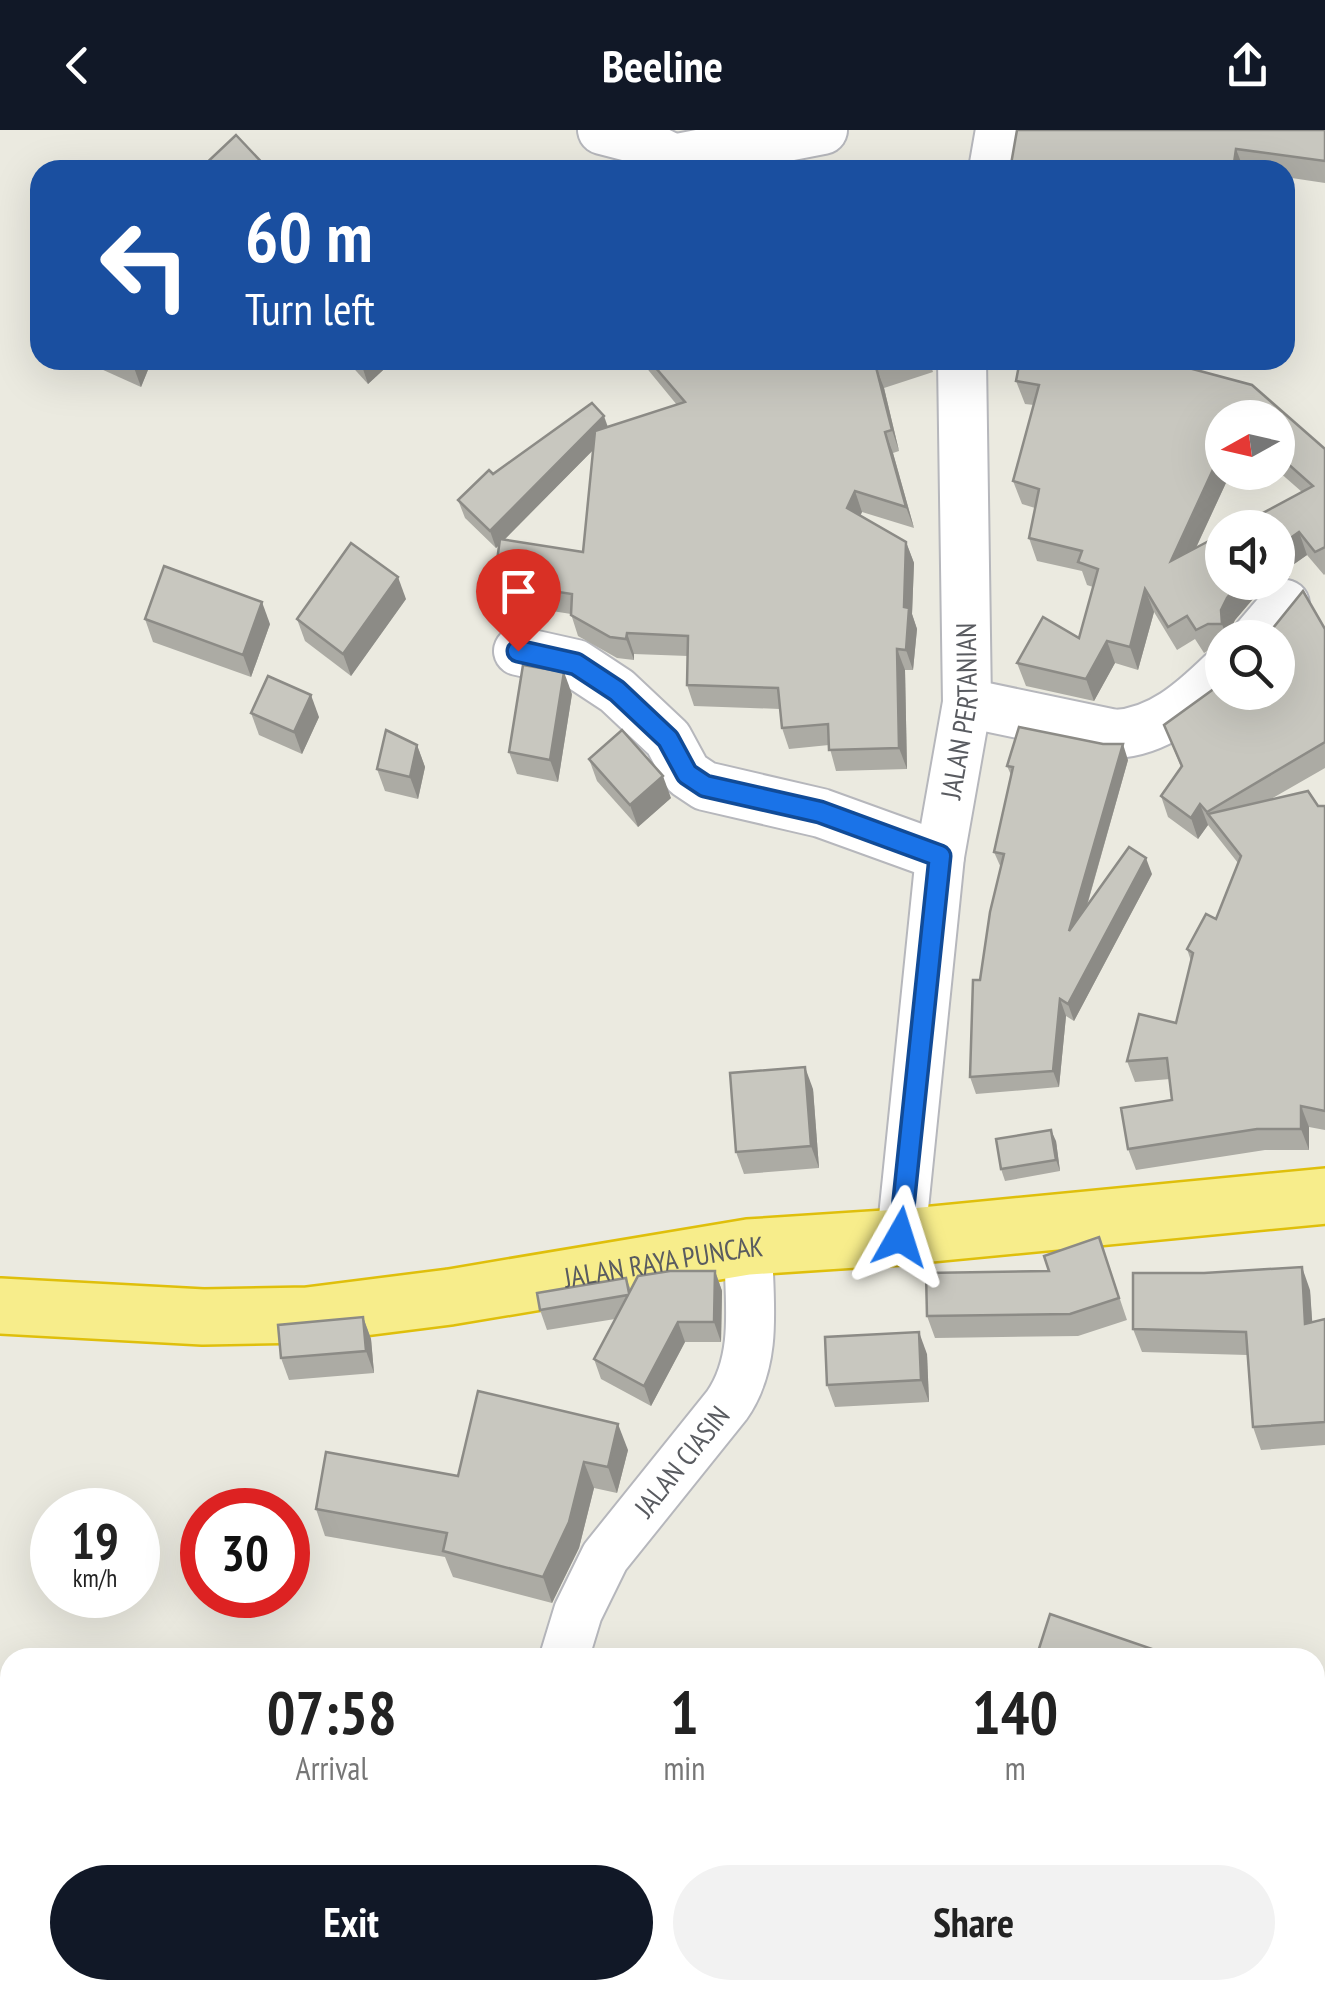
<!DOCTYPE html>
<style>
body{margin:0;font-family:"PT Sans Narrow",sans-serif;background:#f2f2f2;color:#222;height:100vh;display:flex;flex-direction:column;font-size:38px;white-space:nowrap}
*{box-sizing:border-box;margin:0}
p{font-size:32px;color:#767676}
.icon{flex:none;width:55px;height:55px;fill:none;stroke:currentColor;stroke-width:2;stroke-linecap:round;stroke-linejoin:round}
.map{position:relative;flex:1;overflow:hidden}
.side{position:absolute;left:0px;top:1518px;width:1325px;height:352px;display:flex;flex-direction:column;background:#fff;border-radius:30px 30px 0 0;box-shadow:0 10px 40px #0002}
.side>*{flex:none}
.hud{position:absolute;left:30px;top:30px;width:1265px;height:210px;border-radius:30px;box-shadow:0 10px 40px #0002;background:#1a4fa0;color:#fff;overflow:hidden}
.needle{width:65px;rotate:262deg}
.tools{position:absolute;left:1205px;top:270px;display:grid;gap:20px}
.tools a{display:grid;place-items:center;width:90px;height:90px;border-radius:50%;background:#fff;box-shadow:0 10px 40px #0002;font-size:50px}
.speed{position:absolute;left:30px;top:1358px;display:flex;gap:20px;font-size:50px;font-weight:700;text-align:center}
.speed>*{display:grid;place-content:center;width:130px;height:130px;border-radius:50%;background:#fff;box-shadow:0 10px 40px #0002;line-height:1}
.speed small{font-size:25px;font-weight:400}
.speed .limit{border:15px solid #d22;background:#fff;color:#111}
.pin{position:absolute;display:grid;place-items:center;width:85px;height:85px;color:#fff;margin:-102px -42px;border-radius:50% 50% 50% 0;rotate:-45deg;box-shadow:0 0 10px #0007}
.pin .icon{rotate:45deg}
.me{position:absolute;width:110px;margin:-55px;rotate:6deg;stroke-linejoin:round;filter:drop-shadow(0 0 8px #0008)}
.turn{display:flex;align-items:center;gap:35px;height:210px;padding:0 50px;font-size:45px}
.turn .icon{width:130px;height:130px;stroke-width:2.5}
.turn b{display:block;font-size:70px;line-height:85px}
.eta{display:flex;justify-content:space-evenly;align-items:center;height:170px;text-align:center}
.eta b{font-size:60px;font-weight:700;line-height:70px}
.action{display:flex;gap:20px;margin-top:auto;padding:20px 50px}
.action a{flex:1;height:115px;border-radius:60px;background:#111827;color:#fff;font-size:40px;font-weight:700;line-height:115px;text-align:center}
.action a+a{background:#f2f2f2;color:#222}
header{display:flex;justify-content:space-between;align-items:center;height:130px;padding:0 50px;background:#111827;color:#fff;font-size:45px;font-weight:700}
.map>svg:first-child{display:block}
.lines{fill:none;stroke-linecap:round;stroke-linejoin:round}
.street-casing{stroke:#b6b7bc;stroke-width:52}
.highway-casing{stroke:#dfbf0b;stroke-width:60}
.street{stroke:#fff;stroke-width:48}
.highway{stroke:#f7ed8b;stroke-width:55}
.wall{fill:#acaba4;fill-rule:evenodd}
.shaded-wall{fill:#8c8b86}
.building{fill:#c8c7bf;stroke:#8c8b86;stroke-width:2.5}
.route-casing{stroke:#114b97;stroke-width:25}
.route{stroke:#1a73e8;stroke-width:18}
.labels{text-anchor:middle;stroke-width:8;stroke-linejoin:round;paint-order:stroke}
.street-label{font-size:28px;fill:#595b60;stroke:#fff}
</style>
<header><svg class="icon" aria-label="back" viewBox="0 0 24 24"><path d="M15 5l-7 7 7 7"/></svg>Beeline<svg class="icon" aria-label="share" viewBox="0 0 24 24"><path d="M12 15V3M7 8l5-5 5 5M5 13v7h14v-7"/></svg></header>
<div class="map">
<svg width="1325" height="1869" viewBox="0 0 1325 1869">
<rect width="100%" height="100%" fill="#ebeae0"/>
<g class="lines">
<!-- street casing -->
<g class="street-casing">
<g id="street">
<path d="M602 0 629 7 697 40"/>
<path d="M672 29 823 0"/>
<path d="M993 40 1000 0"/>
<path d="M1256 508 1285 474"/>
<path d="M518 521 576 534 617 561 668 609 687 644 705 656 821 683 940 726"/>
<path d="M967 573 1115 604C1159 602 1192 572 1222 543"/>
<path id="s1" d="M901 1107 940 726 967 573 962 230"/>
<path id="s2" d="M564 1528 578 1482 605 1427 727 1275C759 1229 749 1170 748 1117"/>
<path d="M463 1869 466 1860"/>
</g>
</g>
<!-- highway casing -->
<g class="highway-casing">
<g id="highway">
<path id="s3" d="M0 1176 203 1187 308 1185 450 1167 748 1117 901 1107 1325 1066"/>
</g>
</g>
<!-- street -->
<use href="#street" class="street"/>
<!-- highway -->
<use href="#highway" class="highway"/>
</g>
<!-- wall -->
<g class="wall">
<path d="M1325 0V53L1285 47V40H1010Z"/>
<path d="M81 230H152L141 257Z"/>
<path d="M346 230H394L368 254Z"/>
<path d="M640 230H929L933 242 884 258 899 321 893 323 914 398 862 382 860 386 906 412 914 433 912 484 917 499 913 540H905L907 639 836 641 829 615 789 619 782 598 780 579 694 576 687 555 688 526 634 524V530L617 528 578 506 571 484 502 473 494 452 500 415 496 418 465 388 458 370 493 344 607 297 677 275ZM593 320 583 422 504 410Z"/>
<path d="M1014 230H1159L1252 255 1325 319V444L1324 445 1307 425 1287 439 1290 447 1278 448V398H1235L1302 362 1278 341V288H1222V342H1231L1196 418 1222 404V452H1270L1264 456 1235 490 1229 502 1230 508H1222V516H1216L1204 523 1195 509 1177 520 1154 482 1138 540 1115 533 1094 571 1026 556 1017 533 1043 487 1079 508 1093 457 1087 455 1082 441 1037 431 1029 408 1035 378 1022 374 1013 351 1034 275 1025 274 1016 251 1018 238H1017Z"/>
<path d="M406 469 351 546 305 511 297 489Z"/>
<path d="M145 489 270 494 251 547 153 512Z"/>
<path d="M1325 499V638L1271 669 1318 676H1325V1000L1309 997V1020H1265L1136 1040 1128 1019 1172 970 1170 949 1135 952 1127 931 1176 893 1191 831 1187 819 1216 789 1238 733 1208 695 1198 709 1168 687 1161 666 1181 637 1164 595 1222 562Z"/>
<path d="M572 564 558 652 517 644 509 622Z"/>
<path d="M251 583 319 587 302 624 259 605Z"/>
<path d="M417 615 425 637 418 669 385 661 377 639Z"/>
<path d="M589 629 671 668 638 697 597 651Z"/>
<path d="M1128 630 1087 776 1152 744 1074 891 1066 886 1059 957 976 964 970 947 980 850 1001 738 994 722 1011 645 1007 636Z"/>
<path d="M813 959 819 1038 744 1044 736 1022Z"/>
<path d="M1056 1011 1060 1041 1005 1051 1001 1039Z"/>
<path d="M1099 1107 1127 1190 1078 1206 935 1208 927 1186 1049 1141Z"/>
<path d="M715 1141 722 1161 721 1212H685L651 1276 601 1249 594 1229 615 1189 547 1200 540 1180 626 1148 631 1160Z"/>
<path d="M1310 1160 1312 1192 1325 1189V1315L1261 1320 1253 1297 1247 1225 1142 1222 1133 1199Z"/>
<path d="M363 1187 371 1209 374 1243 289 1250 281 1228Z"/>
<path d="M927 1224 929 1272 835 1277 827 1255Z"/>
<path d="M628 1320 617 1363 594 1358 579 1418 552 1473 453 1447 445 1427 325 1406 316 1379 458 1346Z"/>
</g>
<!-- shaded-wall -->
<g class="shaded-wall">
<path d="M1236 19 1244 40H1233Z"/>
<path d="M135 230H152L141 257 133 235Z"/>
<path d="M360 230H394L368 254Z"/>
<path d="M876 237 884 258 899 321 892 300Z"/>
<path d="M604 286 610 303 496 418 490 401Z"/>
<path d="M885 302 893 323 914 398 906 377Z"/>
<path d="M1222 320V342H1231L1179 454 1171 431Z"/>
<path d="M855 361 862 382 854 399 847 378Z"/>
<path d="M1299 402 1307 425 1287 439 1278 417Z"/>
<path d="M906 412 914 433 912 484 917 499 913 540 906 520 904 477Z"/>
<path d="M398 447 406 469 351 546 343 524Z"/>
<path d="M1240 452H1270L1264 456 1235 490 1229 502 1230 508H1227L1222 494 1221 480 1227 468Z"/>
<path d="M1145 459 1154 482 1138 540 1130 517Z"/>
<path d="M262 472 270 494 251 547 243 525Z"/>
<path d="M627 503 634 524V530L626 509Z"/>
<path d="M1107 511 1115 533 1094 571 1086 549Z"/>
<path d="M897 519 905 540 907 639 899 618Z"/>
<path d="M564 542 572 564 558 652 550 630Z"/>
<path d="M311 565 319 587 302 624 294 602Z"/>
<path d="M1123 614 1128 630 1075 817 1069 801Z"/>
<path d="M417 615 425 637 418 669 410 647Z"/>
<path d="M663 646 671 668 638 697 630 675Z"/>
<path d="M1200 674 1208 695 1198 709 1191 688Z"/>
<path d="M1146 728 1152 744 1074 891 1068 874Z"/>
<path d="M1060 869 1066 886 1059 957 1053 941Z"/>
<path d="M805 937 813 959 819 1038 811 1016Z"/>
<path d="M1301 976 1309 997V1020L1301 999Z"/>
<path d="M1051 1000 1056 1011 1060 1041 1056 1030Z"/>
<path d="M1302 1137 1310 1160 1314 1217 1305 1194Z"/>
<path d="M715 1141 722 1161 721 1212 714 1192Z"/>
<path d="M363 1187 371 1209 374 1243 366 1221Z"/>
<path d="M678 1192 685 1212 651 1276 644 1256Z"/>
<path d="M919 1202 927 1224 929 1272 921 1250Z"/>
<path d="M618 1294 628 1320 617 1363 608 1337Z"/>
<path d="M584 1332 594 1358 579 1418 552 1473 543 1447Z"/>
<path d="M630 1860H636L640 1869H628Z"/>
</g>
<!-- building -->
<g class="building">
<path d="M1017 0H1325V31L1236 19 1233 40H1010Z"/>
<path d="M236 5 269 40H199Z"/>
<path d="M121 230H135L133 235Z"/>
<path d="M649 230H899L876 237 892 300 885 302 906 377 855 361 847 378 906 412 904 477 909 478 906 520 897 519 899 618 829 620 828 594 782 598 778 558 687 555 688 506 627 503 626 509 610 507 571 485 572 464 494 452 500 409 583 422 595 301 685 272Z"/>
<path d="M1020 230H1159L1252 255 1325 319V417L1315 422 1299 402 1278 417 1282 425H1278V398H1235L1313 356 1278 325V288H1222V320L1171 431 1222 404V452H1240L1227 468 1221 480 1222 494H1208L1196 500 1187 486 1168 497 1145 459 1130 517 1107 511 1086 549 1017 533 1043 487 1079 508 1098 439 1078 432 1082 421 1029 408 1039 359 1013 351 1039 255 1016 251Z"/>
<path d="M592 273 604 286 490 401 458 370 489 340 493 344Z"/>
<path d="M351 413 398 447 343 524 297 489Z"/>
<path d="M164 436 262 472 243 525 145 489Z"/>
<path d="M1303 461 1325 499V612L1207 682 1200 674 1191 688 1161 666 1182 636 1164 595 1222 553V562H1278V508H1265Z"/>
<path d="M523 535 564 542 550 630 509 622Z"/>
<path d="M268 546 311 565 294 602 251 583Z"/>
<path d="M1019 597 1103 614H1123L1069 801 1129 717 1146 728 1068 874 1060 869 1053 941 970 947 973 850H980L990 782 1004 724 994 722 1013 637 1007 636Z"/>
<path d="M386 600 417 615 410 647 377 639Z"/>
<path d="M622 600 663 646 630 675 589 629Z"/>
<path d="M1308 661 1318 676H1325V981L1301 976V999H1257L1128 1019 1121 978 1172 970 1167 928 1127 931 1139 884 1176 893 1193 823 1187 819 1206 784 1216 789 1241 726 1208 684Z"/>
<path d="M805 937 811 1016 736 1022 730 943Z"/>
<path d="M1051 1000 1056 1030 1001 1039 996 1009Z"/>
<path d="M1099 1107 1119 1168 1070 1184 927 1186 926 1143 1049 1141 1044 1126Z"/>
<path d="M1302 1137 1305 1194 1325 1189V1292L1253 1297 1246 1202 1133 1199V1143H1204Z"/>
<path d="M670 1141H715L714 1192H678L644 1256 594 1229 628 1165 540 1180 537 1163 626 1148 629 1163 638 1146Z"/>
<path d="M363 1187 366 1221 281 1228 278 1195Z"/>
<path d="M919 1202 921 1250 827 1255 825 1207Z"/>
<path d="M478 1261 618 1294 608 1337 584 1332 569 1392 543 1447 443 1421 447 1403 316 1379 326 1322 458 1346Z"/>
<path d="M1050 1484 1155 1520 1152 1528H1036Z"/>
<path d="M651 1521 662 1528H647Z"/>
<path d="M531 1860H630L628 1869H529Z"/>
</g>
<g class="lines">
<!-- route casing -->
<g class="route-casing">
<path id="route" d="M518 521 576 534 617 561 668 609 687 644 705 656 820 682 940 726 900 1107"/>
</g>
<!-- route -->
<use href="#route" class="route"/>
</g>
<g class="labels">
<!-- street labels -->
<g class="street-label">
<text dy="10" stroke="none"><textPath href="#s1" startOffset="530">JALAN PERTANIAN</textPath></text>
<text dy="10" stroke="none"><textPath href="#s3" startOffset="668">JALAN RAYA PUNCAK</textPath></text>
<text dy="10" stroke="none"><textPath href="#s2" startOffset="232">JALAN CIASIN</textPath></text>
</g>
</g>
</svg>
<div class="tools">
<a><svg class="needle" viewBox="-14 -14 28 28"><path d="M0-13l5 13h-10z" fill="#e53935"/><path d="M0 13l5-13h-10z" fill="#767676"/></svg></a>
<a><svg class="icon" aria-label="sound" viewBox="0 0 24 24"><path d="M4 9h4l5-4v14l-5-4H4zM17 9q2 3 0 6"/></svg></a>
<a><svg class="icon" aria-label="search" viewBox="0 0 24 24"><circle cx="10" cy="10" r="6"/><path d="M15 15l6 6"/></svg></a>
</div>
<div class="speed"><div>19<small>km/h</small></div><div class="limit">30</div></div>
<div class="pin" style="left:518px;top:521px;background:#d93025"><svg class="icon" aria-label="arrive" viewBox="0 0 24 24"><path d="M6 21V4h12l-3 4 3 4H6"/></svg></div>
<svg class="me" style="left:900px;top:1107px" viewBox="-20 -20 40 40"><path d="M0-17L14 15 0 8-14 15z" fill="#1a73e8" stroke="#fff" stroke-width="4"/></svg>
<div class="hud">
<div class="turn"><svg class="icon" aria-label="left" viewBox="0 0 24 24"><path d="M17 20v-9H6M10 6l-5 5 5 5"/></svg><div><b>60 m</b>Turn left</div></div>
</div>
<section class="side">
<div class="eta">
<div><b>07:58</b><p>Arrival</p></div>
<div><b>1</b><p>min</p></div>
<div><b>140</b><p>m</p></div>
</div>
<div class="action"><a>Exit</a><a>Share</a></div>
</section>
</div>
